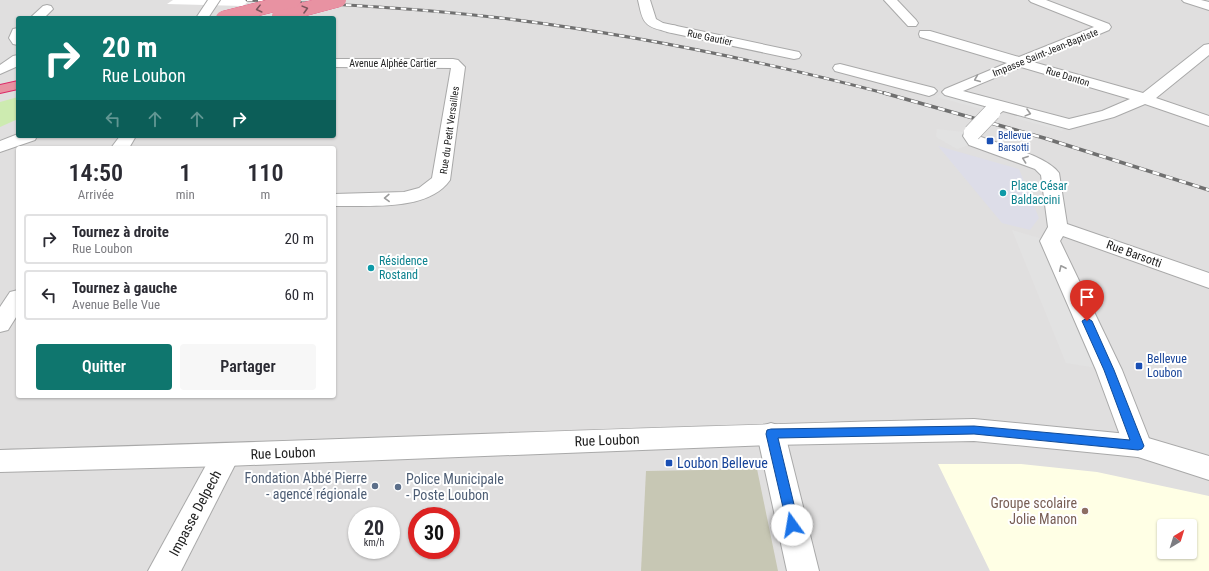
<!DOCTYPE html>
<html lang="fr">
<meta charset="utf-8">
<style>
body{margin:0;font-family:"Roboto Condensed",sans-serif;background:#f7f7f7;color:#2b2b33;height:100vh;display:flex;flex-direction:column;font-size:15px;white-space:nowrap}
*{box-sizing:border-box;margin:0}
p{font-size:13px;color:#7c7c81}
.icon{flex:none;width:22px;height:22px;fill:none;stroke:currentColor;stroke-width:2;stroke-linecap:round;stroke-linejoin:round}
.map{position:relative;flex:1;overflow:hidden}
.details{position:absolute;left:16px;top:146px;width:320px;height:252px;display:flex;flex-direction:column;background:#fff;border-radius:4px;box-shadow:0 1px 3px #0004}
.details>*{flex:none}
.banner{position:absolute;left:16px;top:16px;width:320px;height:122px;border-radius:4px;box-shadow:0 1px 3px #0004;background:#0f766e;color:#fff;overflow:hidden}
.needle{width:26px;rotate:38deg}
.controls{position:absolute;left:1157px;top:519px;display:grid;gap:8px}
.controls a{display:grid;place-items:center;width:40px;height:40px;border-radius:4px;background:#fff;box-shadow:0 1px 3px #0004;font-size:20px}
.speed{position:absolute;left:348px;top:507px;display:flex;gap:8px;font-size:20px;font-weight:700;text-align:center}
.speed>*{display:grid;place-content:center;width:52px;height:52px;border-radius:50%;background:#fff;box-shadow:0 1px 3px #0004;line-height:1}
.speed small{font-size:10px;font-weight:400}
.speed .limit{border:6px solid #d22;background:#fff;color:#111}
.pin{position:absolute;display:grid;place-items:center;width:34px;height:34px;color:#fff;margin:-41px -17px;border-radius:50% 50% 50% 0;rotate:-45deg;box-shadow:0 0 4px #0007}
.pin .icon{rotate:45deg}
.me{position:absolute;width:44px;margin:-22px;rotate:347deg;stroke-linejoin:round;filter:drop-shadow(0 0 3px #0008)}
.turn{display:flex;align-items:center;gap:14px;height:84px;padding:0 20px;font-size:18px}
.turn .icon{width:52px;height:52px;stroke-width:2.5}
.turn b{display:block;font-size:28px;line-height:34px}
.lanes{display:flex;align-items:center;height:38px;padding:0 20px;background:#0003;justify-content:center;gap:20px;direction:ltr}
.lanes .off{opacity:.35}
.eta{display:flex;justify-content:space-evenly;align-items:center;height:68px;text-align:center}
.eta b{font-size:24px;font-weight:600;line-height:28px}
.action{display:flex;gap:8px;margin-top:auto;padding:8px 20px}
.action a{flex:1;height:46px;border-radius:4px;background:#0f766e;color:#fff;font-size:16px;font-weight:600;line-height:46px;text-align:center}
.action a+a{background:#f7f7f7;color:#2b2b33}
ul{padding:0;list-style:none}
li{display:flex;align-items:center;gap:12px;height:50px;margin:0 8px 6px;padding:0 12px;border:2px solid #e1e1e2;border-radius:4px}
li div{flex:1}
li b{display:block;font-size:15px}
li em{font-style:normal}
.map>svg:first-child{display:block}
.residential{fill:#e0dfdf;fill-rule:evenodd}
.education{fill:#ffffe5;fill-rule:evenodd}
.construction{fill:#c7c7b4}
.grass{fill:#cdebb0}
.parking{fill:#e2e2e2}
.plaza{fill:#dddde8}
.pier{fill:#fff}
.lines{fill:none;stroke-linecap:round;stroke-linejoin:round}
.pedestrian-casing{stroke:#a9a9a9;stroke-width:2}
.minor-casing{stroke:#a9a9a9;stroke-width:2}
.tertiary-casing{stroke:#a9a9a9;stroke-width:2}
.motorway-casing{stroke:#dc2a67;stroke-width:2}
.pedestrian{fill:#fff;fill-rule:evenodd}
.minor{fill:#fff;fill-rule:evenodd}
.tertiary{fill:#fff;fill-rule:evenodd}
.motorway{fill:#e892a2;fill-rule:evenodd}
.rail-far1-casing{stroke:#707070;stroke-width:3}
.rail-casing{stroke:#707070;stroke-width:3.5}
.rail-far1{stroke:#fff;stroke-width:2;stroke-dasharray:5.5;stroke-linecap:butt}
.rail{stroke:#fff;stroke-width:2.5;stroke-dasharray:7;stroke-linecap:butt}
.minor-bridge-casing{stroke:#a9a9a9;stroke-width:18;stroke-linecap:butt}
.motorway-bridge-casing{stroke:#dc2a67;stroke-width:14;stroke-linecap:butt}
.minor-bridge{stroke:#fff;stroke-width:17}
.motorway-bridge{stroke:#e892a2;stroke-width:14}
.oneway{stroke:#7b545c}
.oneway2{stroke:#9c9c9c}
.route{fill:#1a73e8;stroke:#114b97}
.transit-dot{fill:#1a4fb4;stroke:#fff;stroke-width:1.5}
.culture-dot{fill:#0f9aa8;stroke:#fff;stroke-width:1.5}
.service-dot{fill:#5c6f8a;stroke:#fff;stroke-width:1.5}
.education-dot{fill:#8d6e63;stroke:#fff;stroke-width:1.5}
.labels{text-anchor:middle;stroke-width:4;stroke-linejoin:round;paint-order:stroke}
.far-street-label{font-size:10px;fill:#222;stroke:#fff}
.far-transit-label{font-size:10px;fill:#164399;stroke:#fff;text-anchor:start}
.culture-label{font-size:12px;fill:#0d838f;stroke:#fff;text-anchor:start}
.street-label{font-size:12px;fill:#222;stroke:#fff}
.transit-label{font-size:12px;fill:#164399;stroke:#fff;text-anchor:start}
.near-street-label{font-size:14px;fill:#222;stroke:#fff}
.near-transit-label{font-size:14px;fill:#164399;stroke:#fff;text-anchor:start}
.near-service-label{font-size:14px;fill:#4e5e75;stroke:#fff;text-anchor:end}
.near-education-label{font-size:14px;fill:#785e54;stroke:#fff;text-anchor:end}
</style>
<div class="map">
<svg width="1209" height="571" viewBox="0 0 1209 571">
<rect width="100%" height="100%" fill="#f2efe9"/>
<!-- residential -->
<path class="residential" d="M0 0H1209V571H0ZM18 18H334V136H18ZM18 148H334V396H18ZM357 516H391V550H357ZM417 516H451V550H417ZM1164 526H1190V552H1164Z"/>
<!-- education -->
<path class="education" d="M938 464H1021L1097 472 1209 496V571H990ZM1164 526H1190V552H1164Z"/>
<!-- construction -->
<path class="construction" d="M757 469 778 571H641L646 471Z"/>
<!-- grass -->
<path class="grass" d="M18 97V119L0 127V102Z"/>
<!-- parking -->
<g class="parking">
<path d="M942 93H953L990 103 985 110 937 97Z"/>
<path d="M1020 111 1069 124 1062 131 1015 118Z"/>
<path d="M937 129 972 133 979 142 957 149 936 137Z"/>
<path d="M1012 230 1050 241 1109 370 1066 363Z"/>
</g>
<!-- plaza -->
<path class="plaza" d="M938 146 1019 169 1039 218 1030 230 1002 223Z"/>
<!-- pier -->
<path class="pier" d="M173 0H250L243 6 167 4Z"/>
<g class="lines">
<!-- pedestrian casing -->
<g class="pedestrian-casing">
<g id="pedestrian">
<path d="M672 25 794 51 799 52 801 55 799 58 794 59 667 32 666 29 667 26Z"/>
<path d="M840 64 934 88 937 91 934 94 929 96 835 71 833 68 835 65Z"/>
</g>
</g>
<!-- minor casing -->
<g class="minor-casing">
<g id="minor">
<path d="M208 0H220L208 18H196Z"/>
<path d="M638 0H650L656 19 663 23 677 26 678 29 677 32C671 33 666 32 661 30 642 26 642 17 638 0Z"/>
<path d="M884 0H897L916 20 918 23 916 26H908Z"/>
<path d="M1029 0H1046L1109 24 1111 27 1109 30 1033 62 1143 93 1204 45 1209 44V55L1156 98 1209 116V126L1145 104 1114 117 1069 129 1003 111C997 116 993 117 986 115L984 112 988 107 945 95 942 92 945 89 1007 63 920 37 919 34 920 31H930L1019 57 1094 27 1031 2ZM1021 67 1130 99 1102 111 1069 119 963 91Z"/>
<path d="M1182 0H1201L1209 2V10L1184 2Z"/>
<path d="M47 5 51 6 53 9 44 18H30L43 6Z"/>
<path d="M18 28V45L13 44 9 38 13 29Z"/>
<path d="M18 55V66L0 74V65L13 56Z"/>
<path d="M334 59H453L458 60 465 67 450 180C428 212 368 205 334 206V194L404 192 419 188 432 178 451 68 334 67Z"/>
<path d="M972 128 978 129 981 137C1002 145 1047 156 1059 173L1067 224 1209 273V288L1063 236 1060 241 1122 370 1152 446 1148 454 1138 457 1128 454 1124 446 1096 370 1040 241 1048 227 1041 175 1035 169 969 145 963 136 966 129Z"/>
<path d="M18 134V136H37L35 140 0 152V141Z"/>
<path d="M120 136H136L129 148H111Z"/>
<path d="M18 290V314L8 330 0 332V307L10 292Z"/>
<path d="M771 423 781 426 785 434 819 571H787L757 434 761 426Z"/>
<path d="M226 444 236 447 240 455 181 571H148L216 447Z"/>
</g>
</g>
<!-- tertiary casing -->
<g class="tertiary-casing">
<path id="tertiary" d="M974 419 1138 435 1209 456V480L1138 457 974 441 771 445 226 466 0 472V450C325 441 649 426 974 419Z"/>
</g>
<!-- motorway casing -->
<g class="motorway-casing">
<path id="motorway" d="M18 81V89L0 93V85Z"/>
</g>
<!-- pedestrian -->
<use href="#pedestrian" class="pedestrian"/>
<!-- minor -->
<use href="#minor" class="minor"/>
<!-- tertiary -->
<use href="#tertiary" class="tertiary"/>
<!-- motorway -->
<use href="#motorway" class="motorway"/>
<!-- rail-far1 casing -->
<g class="rail-far1-casing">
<path id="rail-far1" d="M247 0C332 4 417 8 501 18 631 34 762 61 888 94"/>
</g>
<!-- rail casing -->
<g class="rail-casing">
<path id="rail" d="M884 93 1044 138 1209 190"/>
</g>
<!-- rail-far1 -->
<use href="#rail-far1" class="rail-far1"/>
<!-- rail -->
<use href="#rail" class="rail"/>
<!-- minor-bridge casing -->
<g class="minor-bridge-casing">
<path id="minor-bridge" d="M972 133 992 112"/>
</g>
<!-- motorway-bridge casing -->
<g class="motorway-bridge-casing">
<g id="motorway-bridge">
<path d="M279 16 339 0"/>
<path d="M223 18 294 0"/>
</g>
</g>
<!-- minor-bridge -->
<use href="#minor-bridge" class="minor-bridge"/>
<!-- motorway-bridge -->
<use href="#motorway-bridge" class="motorway-bridge"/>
</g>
<!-- one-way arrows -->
<defs><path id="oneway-chevron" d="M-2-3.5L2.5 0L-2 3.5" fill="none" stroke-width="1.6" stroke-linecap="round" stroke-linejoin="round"/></defs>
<g class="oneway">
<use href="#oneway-chevron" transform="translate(259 9) rotate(166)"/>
<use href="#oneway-chevron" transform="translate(305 9) rotate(-15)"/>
</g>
<g class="oneway2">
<use href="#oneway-chevron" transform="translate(977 79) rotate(157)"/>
<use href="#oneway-chevron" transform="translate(1028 113) rotate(15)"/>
<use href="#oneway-chevron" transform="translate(1025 159) rotate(-160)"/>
<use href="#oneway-chevron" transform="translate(387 198) rotate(178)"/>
<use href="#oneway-chevron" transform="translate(1062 268) rotate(-115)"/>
</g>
<!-- route -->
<path class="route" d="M1087 318 1092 321 1114 370 1144 446 1142 449 1138 450 974 434 778 438 799 525 797 529 792 531 788 529 766 434 767 430 771 429 974 426 1130 440 1104 370 1082 321Z"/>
<!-- markers -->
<g class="transit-dot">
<rect x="986" y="137" width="8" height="8" rx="2"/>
<rect x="1135" y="362" width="8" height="8" rx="2"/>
<rect x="665" y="459" width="8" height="8" rx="2"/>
</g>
<g class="culture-dot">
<circle cx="1003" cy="193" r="4"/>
<circle cx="371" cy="268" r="4"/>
</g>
<g class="service-dot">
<circle cx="375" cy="486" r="4"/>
<circle cx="398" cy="487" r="4"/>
</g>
<circle class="education-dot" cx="1085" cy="511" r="4"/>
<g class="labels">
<!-- far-street labels -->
<g class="far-street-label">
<text transform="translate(710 37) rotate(12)" y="4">Rue Gautier</text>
<text transform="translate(1045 52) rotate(-22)" y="4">Impasse Saint-Jean-Baptiste</text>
<text x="393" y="67">Avenue Alphée Cartier</text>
<text transform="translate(1068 76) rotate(17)" y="4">Rue Danton</text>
<text transform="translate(449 130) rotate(-82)" y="4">Rue du Petit Versailles</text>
</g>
<!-- far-transit labels -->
<g class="far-transit-label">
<text x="998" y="139">Bellevue<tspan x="998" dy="12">Barsotti</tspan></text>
</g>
<!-- culture labels -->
<g class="culture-label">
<text x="1011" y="190">Place César<tspan x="1011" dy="14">Baldaccini</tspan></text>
<text x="379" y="265">Résidence<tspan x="379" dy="14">Rostand</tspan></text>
</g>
<!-- street labels -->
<g class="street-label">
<text transform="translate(1134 254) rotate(20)" y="4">Rue Barsotti</text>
</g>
<!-- transit labels -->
<g class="transit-label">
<text x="1147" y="363">Bellevue<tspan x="1147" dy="14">Loubon</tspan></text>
</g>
<!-- near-street labels -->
<g class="near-street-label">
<text transform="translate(607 440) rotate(-2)" y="5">Rue Loubon</text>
<text transform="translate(283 453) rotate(-2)" y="5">Rue Loubon</text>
<text transform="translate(195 513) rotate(-62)" y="5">Impasse Delpech</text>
</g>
<!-- near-transit labels -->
<g class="near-transit-label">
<text x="677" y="468">Loubon Bellevue</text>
</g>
<!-- near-service labels -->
<g class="near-service-label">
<text x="367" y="483">Fondation Abbé Pierre<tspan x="367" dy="16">- agencé régionale</tspan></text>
<text x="406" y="484" text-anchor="start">Police Municipale<tspan x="406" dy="16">- Poste Loubon</tspan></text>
</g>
<!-- near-education labels -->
<g class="near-education-label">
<text x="1077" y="508">Groupe scolaire<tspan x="1077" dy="16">Jolie Manon</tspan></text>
</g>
</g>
</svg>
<div class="controls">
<a><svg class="needle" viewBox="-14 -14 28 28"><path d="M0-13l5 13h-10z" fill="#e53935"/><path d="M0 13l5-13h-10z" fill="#7c7c81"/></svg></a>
</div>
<div class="speed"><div>20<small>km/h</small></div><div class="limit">30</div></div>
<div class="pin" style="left:1087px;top:321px;background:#d93025"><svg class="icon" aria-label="arrive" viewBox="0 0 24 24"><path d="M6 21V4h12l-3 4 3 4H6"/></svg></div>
<svg class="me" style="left:792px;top:525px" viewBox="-20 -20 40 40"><circle r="19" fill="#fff"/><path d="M0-13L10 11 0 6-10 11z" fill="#1a73e8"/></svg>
<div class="banner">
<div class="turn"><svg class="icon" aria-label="right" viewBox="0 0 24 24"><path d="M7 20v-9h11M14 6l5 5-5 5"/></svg><div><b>20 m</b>Rue Loubon</div></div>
<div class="lanes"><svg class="icon off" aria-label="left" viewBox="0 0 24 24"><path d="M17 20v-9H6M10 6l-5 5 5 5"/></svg><svg class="icon off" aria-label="ahead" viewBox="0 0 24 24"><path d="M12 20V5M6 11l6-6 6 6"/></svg><svg class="icon off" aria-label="ahead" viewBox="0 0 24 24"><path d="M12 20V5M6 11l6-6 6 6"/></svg><svg class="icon" aria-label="right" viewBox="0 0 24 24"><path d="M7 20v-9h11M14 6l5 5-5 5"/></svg></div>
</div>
<section class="details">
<div class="eta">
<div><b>14:50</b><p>Arrivée</p></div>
<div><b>1</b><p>min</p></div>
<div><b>110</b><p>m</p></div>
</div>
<ul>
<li><svg class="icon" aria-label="right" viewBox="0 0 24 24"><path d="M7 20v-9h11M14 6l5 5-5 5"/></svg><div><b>Tournez à droite</b><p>Rue Loubon</p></div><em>20 m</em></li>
<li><svg class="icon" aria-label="left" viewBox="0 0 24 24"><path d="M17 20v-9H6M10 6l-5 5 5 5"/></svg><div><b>Tournez à gauche</b><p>Avenue Belle Vue</p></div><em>60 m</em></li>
</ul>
<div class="action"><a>Quitter</a><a>Partager</a></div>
</section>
</div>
